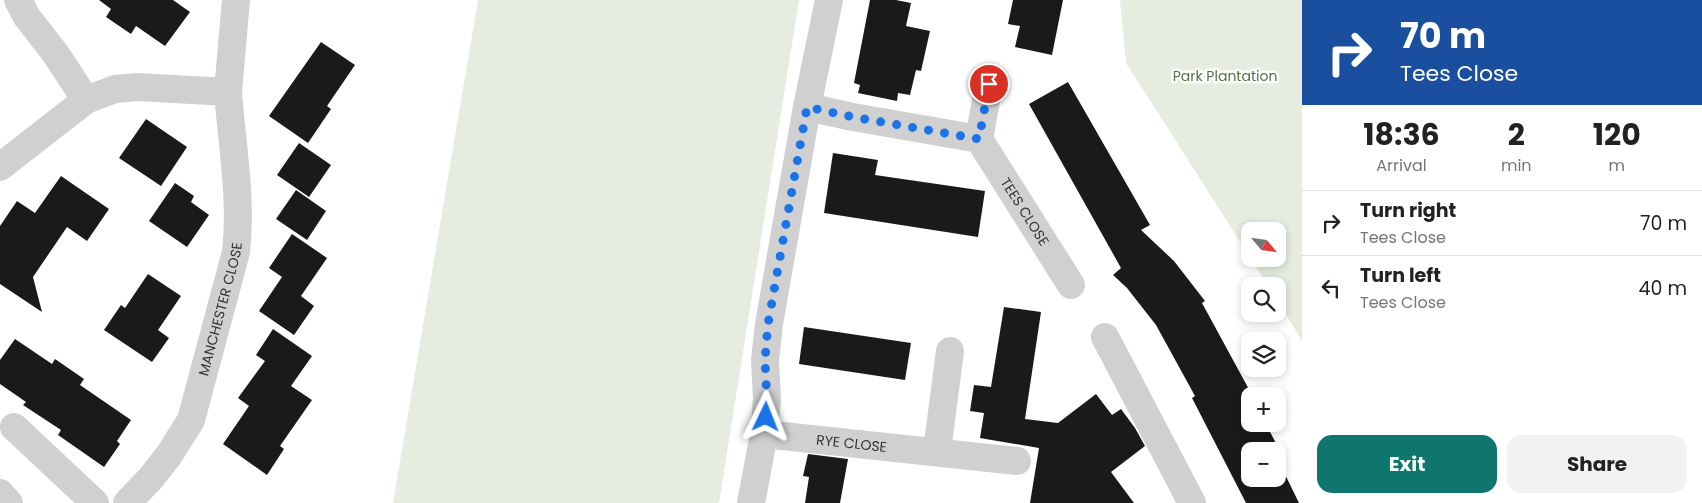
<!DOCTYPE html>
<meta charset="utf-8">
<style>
body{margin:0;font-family:Poppins,sans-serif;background:#f2f2f2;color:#222;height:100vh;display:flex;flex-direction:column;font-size:19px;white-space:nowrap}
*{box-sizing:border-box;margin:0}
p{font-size:16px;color:#767676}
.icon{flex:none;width:28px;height:28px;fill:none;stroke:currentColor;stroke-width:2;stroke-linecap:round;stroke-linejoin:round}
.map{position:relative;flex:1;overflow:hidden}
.drawer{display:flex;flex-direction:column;background:#fff;width:400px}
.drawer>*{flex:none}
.top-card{background:#1a4fa0;color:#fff;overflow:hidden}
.needle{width:32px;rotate:119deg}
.tools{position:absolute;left:1241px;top:222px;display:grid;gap:10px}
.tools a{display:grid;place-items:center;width:45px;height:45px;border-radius:10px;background:#fff;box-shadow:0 2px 8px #0003;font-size:25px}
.pin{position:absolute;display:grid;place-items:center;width:42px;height:42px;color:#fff;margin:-21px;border:2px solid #fff;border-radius:50%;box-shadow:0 1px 5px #0007}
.me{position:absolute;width:55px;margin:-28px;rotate:2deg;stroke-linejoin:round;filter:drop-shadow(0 0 4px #0008)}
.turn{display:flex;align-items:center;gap:18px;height:105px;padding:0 15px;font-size:22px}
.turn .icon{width:65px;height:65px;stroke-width:2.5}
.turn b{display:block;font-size:35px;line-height:42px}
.eta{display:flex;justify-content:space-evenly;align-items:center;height:85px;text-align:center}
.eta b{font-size:30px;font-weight:700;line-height:35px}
.cta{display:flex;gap:10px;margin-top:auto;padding:10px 15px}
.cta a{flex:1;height:58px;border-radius:15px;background:#0f766e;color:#fff;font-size:20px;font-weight:700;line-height:58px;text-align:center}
.cta a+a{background:#f2f2f2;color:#222}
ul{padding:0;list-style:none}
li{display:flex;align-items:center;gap:15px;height:65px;padding:0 15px;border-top:1px solid #e0e0e0}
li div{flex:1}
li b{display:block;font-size:19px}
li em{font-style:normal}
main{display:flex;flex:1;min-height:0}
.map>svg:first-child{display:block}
.green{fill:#e6ecdf}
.building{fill:#1a1a1a}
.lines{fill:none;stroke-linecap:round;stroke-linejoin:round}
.minor{stroke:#d0d0d0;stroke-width:28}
.route{stroke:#1a73e8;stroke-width:9;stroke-dasharray:0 16.2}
.labels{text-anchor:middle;stroke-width:5;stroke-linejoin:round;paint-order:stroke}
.park-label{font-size:14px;fill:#56703f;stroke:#fff}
.street-label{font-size:14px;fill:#333;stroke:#fff}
</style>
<main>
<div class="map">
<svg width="1302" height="503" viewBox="0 0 1302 503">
<rect width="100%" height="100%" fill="#fff"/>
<!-- green -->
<g class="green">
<path d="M478 0H799L719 503H393Z"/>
<path d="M1120 0H1302V341L1278 301V286H1268L1251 259H1278V231H1250V257L1126 63Z"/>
</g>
<!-- building -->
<g class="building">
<path d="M99 0H173L190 12 165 46 136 26 131 34 106 17 111 9Z"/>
<path d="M870 0H896L911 3 906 26 930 31 921 71 916 70 910 95 898 93 897 101 858 93 860 85 854 83Z"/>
<path d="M1013 0H1063L1052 55 1015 47 1020 26 1008 24Z"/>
<path d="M321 42 355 65 327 106 331 109 308 143 269 116Z"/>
<path d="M1068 82 1150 225 1141 230 1174 261 1205 301 1202 303 1251 393 1258 390 1261 396H1250V424H1266L1283 457 1278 460V451H1250V479H1278V460L1299 503H1246L1192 398 1195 396 1156 325 1127 288 1113 275 1121 268 1029 104Z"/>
<path d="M146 119 187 147 161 186 119 158Z"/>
<path d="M299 143 331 165 309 197 277 175Z"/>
<path d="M833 153 878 160 875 175 985 191 978 237 824 213Z"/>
<path d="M61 176 109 209 87 241 67 227 33 277 42 312 0 284V226L17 201 35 213Z"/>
<path d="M175 183 194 196 191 202 209 215 187 247 149 221Z"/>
<path d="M296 190 326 211 307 240 276 219Z"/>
<path d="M292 234 327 258 301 296 314 306 294 335 259 311 282 277 269 268Z"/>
<path d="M148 274 181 296 158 330 169 338 152 362 104 330 121 305 125 308Z"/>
<path d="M1004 307 1041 312 1025 419 1058 423 1096 394 1112 415 1121 409 1135 428 1145 446 1111 472 1134 503H1030L1039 448 980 438 984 413 970 411 974 385 991 387Z"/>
<path d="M804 327 911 343 905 380 799 364Z"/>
<path d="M273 329 312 356 291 386 312 400 280 446 284 449 267 475 223 444 249 406 238 398 265 361 256 355Z"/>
<path d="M15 339 52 364 55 359 84 379 80 385 131 420 117 441 120 444 104 467 58 435 61 430 23 405 26 402 0 384V360Z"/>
<path d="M808 454 848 459 840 503H805L809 477 803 476Z"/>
</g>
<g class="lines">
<!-- minor -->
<g class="minor">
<path d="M18 0 27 17 55 53 86 100"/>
<path id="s1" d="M807 107 853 117 979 139 1071 285"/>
<path d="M979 139 989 84"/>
<path d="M0 167 86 100 115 89 137 87 228 92 236 0"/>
<path d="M1105 337 1192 503"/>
<path d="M14 427 95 503"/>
<path id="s2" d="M764 434 1017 461"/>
<path d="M937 451 950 351"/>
<path d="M0 493 9 503"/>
<path id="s3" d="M127 503 151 478 169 455 191 420 236 252C242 199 232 145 228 92"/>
<path d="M751 503 764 434 767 400 765 360 769 324 807 107 829 0"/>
</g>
</g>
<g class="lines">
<!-- route -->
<path class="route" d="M766 417 767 400 765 360 768 324 807 107 853 117 979 139 989 84"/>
</g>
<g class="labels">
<!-- park labels -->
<g class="park-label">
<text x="1225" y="81">Park Plantation</text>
</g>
<!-- street labels -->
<g class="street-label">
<text dy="5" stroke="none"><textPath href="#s1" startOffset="261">TEES CLOSE</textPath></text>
<text dy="5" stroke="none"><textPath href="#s3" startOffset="220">MANCHESTER CLOSE</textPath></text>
<text dy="5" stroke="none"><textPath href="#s2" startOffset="88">RYE CLOSE</textPath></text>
</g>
</g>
</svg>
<div class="tools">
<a><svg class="needle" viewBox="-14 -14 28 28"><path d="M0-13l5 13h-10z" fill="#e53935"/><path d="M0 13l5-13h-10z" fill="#767676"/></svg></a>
<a><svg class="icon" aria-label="search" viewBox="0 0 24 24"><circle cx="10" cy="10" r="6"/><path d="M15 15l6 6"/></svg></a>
<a><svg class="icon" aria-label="layers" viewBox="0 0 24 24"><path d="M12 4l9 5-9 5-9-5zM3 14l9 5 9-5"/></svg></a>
<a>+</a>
<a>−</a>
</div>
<div class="pin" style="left:989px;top:84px;background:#d93025"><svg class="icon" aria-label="arrive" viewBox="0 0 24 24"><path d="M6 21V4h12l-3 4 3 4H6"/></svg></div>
<svg class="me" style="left:766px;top:417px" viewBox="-20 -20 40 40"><path d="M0-17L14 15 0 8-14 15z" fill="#1a73e8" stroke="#fff" stroke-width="4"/></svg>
</div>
<section class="drawer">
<div class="top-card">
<div class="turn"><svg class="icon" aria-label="right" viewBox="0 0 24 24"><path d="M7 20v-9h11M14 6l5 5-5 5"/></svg><div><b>70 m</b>Tees Close</div></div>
</div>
<div class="eta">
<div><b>18:36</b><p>Arrival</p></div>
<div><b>2</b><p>min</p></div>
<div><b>120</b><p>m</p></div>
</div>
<ul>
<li><svg class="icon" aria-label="right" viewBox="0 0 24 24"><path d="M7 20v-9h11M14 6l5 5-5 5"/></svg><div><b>Turn right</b><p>Tees Close</p></div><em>70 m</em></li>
<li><svg class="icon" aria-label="left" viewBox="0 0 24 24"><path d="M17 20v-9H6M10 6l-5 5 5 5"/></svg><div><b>Turn left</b><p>Tees Close</p></div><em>40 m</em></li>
</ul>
<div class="cta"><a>Exit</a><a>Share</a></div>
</section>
</main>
